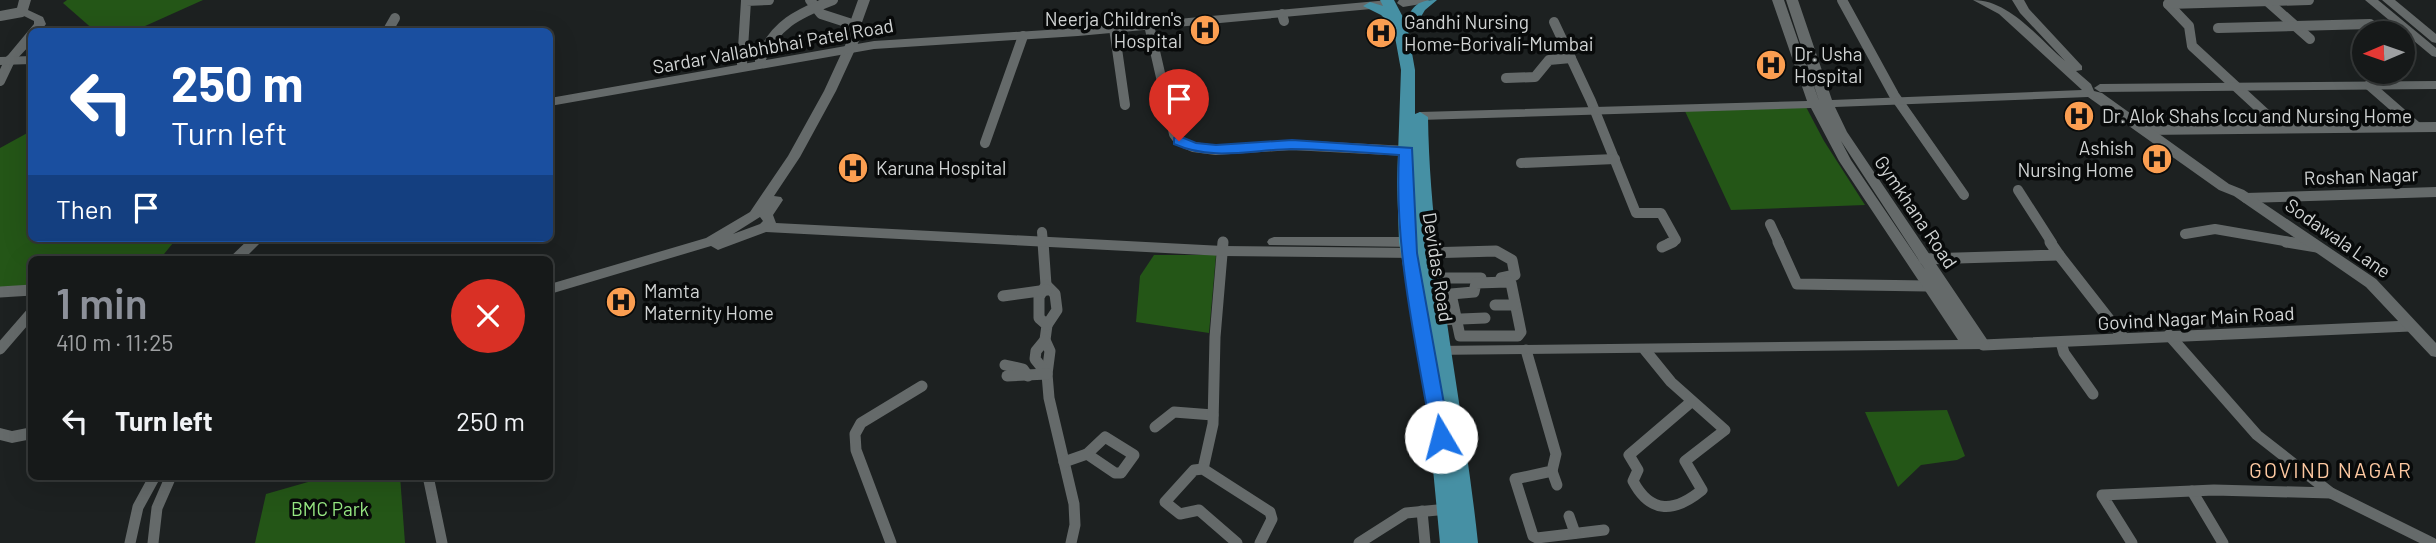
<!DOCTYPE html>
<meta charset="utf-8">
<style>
body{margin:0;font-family:Barlow,sans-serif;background:#232626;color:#f1f3f6;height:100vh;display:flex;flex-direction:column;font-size:26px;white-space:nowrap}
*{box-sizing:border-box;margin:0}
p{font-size:23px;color:#9ea0a2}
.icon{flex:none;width:38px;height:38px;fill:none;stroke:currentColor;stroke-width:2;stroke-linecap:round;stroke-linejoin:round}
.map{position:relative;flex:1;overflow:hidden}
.sheet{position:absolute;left:28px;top:256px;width:525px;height:224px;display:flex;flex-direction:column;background:#161919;border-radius:10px;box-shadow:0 7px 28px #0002,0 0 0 2px #353838}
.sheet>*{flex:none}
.hud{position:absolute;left:28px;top:28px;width:525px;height:214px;border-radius:10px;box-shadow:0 7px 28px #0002,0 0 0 2px #353838;background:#1a4fa0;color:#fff;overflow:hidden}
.needle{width:46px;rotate:268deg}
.fabs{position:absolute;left:2352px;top:21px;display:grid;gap:14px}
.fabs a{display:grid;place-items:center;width:63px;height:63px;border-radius:50%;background:#161919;box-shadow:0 7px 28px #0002,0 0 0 2px #353838;font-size:35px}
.pin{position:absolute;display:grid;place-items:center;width:60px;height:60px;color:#fff;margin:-72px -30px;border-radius:50% 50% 50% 0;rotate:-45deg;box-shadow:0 0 7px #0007}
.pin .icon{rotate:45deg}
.me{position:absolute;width:77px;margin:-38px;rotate:352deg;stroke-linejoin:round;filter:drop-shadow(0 0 5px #0008)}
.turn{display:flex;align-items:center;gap:24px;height:147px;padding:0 28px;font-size:32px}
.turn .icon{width:91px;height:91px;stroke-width:2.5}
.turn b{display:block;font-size:49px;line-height:60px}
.then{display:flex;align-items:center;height:66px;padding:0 28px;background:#0003;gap:14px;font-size:26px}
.round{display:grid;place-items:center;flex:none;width:74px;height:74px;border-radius:37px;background:#232626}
.headline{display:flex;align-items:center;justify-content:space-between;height:119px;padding:0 28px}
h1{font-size:42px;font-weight:600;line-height:52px;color:#8c9099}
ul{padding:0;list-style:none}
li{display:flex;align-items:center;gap:21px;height:91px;padding:0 28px}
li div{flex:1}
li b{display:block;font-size:26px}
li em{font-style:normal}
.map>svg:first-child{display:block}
.green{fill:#245617}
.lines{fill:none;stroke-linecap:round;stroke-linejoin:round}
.minor-far1{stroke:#656a6a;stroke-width:10}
.minor{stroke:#656a6a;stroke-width:11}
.tertiary{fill:#656a6a;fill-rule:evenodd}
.secondary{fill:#656a6a;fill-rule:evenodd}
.primary{fill:#4690a4;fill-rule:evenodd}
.route{fill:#1a73e8;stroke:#114b97;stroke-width:2}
.labels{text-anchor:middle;stroke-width:7;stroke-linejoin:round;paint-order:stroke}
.poi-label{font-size:19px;fill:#d1d4d4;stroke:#080a0a;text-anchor:start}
.street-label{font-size:19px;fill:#d1d4d4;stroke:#080a0a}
.park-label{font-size:19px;fill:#97e883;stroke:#080a0a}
.neighbourhood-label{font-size:21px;letter-spacing:2px;fill:#fcc7a0;stroke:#080a0a}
</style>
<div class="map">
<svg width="2436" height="543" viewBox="0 0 2436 543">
<rect width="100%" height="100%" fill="#1d2121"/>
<!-- green -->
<g class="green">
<polygon points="67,0 203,0 134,31 95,31 63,3"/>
<polygon points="1805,105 1824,141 1865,205 1731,210 1684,109"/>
<polygon points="31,131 32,238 177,238 160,259 32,259 31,288 0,291 0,148"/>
<polygon points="1154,255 1216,255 1209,333 1136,322 1140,276"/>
<polygon points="1947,410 1965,456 1957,460 1921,465 1898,487 1865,412"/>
<polygon points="329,476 400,476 405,543 255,543 266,494"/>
</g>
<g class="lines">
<!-- minor-far1 -->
<g class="minor-far1">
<polyline points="810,0 821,14 855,25"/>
<polyline points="1842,0 1894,95 1964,195"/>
<polyline points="2267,1 2310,39"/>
<polyline points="2168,4 2189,26 2192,46 2281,128"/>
<polyline points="2168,4 2309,0"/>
<polyline points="1282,14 1284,21"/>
<polyline points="0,16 22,12"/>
<polyline points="1113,21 1125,105"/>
<polyline points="1554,22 1591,101 1636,213 1661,213 1676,240 1669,243"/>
<polyline points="1149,25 1174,134 1179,141 1193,147 1216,150 1292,145 1407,151"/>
<polyline points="2218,28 2370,24"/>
<polyline points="387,32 395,18"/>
<path d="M 760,61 C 773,25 799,13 833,0"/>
<polyline points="742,64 746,1 769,0"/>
<polyline points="1506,78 1535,77 1549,60 1571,58"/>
<polyline points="0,81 10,60"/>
<polyline points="2369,85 2416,126"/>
<polyline points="2144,130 2436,127"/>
<polyline points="985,143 1023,36"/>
<polyline points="1521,163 1615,159"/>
<polyline points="2018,190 2052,243"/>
<polyline points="2246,198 2436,192"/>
<polyline points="1770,224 1779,243"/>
<polyline points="1042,232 1043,243"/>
<polyline points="2185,234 2215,229 2296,243"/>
</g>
<!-- minor -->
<g class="minor">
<polyline points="1043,242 1046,285 1039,297 1039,318 1047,325 1045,340 1050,351 1047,374 1049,398 1074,504 1075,525 1071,543"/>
<polyline points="1778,242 1797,284 1927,286"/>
<polyline points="2286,242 2317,247"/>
<polyline points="1662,247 1673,242"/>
<polyline points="1426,253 1496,251 1512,260 1515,275 1501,278"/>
<polyline points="2059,255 2123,337"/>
<polyline points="1924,259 2059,255 2050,242"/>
<polyline points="1430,278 1481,278"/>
<polygon points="1508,282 1511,283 1521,332 1518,336 1460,336 1451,294 1474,292 1476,283"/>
<polyline points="1046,285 1055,294 1057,310 1047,325"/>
<polyline points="0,292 32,290"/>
<polyline points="1003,296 1047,290"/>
<polyline points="1495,305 1515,305"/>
<polyline points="1437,320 1485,318"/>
<polyline points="2169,335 2257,435 2331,493 2432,543"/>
<polyline points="1045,340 1036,351 1035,359 1047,374"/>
<polyline points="2061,342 2064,353 2093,394"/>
<polyline points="1983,345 2410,326"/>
<polyline points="0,349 32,312"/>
<polyline points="1526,350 1556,454 1552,471 1515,479 1533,536 1537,538 1604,530"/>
<path d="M 1645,350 L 1671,382 L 1725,430 L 1685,461 L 1702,490 C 1675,512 1651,515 1633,481 L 1638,470 L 1629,455 L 1691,402"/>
<polyline points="1005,365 1023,369 1028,376"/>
<polyline points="1007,376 1047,374"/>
<polyline points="1155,427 1174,412 1213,415"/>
<polygon points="1105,437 1134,455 1121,473 1115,473 1087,454"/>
<polyline points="1064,462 1087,454"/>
<polyline points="1203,469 1213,424 1215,337 1223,242"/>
<polyline points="1552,471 1557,485"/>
<polyline points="428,476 442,543"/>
<polyline points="2192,491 2223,543"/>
<polyline points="1422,511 1425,543"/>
<polyline points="1569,516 1575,533"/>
<polyline points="130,543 138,507 155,476"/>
<polyline points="153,543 157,508 171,476"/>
<polyline points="891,543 856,450 855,434 861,423 922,386"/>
<polyline points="1237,543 1199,510 1180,514 1165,502 1194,470 1203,469 1270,512 1272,519 1260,543"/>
<polyline points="1359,543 1406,513 1448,509"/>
<polyline points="2132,543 2102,495 2214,490 2331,493"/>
</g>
<!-- tertiary -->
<g class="tertiary">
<polygon points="19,0 31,0 28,10 43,17 46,24 40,32 32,32 32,43 14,62 10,64 4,60 34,24 34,21 16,12"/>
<path d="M 858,0 L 870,0 L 861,25 L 859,41 L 836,91 L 800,157 L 774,196 L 781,197 L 783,200 L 773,215 L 776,223 L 1223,246 L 1417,248 L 1424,253 L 1417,258 L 1223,256 L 766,232 L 723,248 L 718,250 L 711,246 L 550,294 L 550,284 L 706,238 L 750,212 L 788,156 L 824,91 L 847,41 L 849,25 ZM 760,217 L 763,221 L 760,224 L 733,234 Z"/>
<path d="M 1772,0 L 1784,0 L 1819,101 L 1786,0 L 1798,0 L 1832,100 L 2082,90 L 1999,14 L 1973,0 C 2010,0 2039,39 2065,61 L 2020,13 L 2012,0 L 2024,0 L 2029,9 L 2082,66 L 2082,70 L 2076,71 L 2091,84 L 2094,91 L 2102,93 L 2229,184 L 2244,190 L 2376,279 L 2436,343 L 2436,357 L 2431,356 L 2366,287 L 2234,196 L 2219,190 L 2088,97 L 1835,107 L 1847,132 L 1988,341 L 1990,345 L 1988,349 L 1427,355 L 1425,351 L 1427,347 L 1432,346 L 1958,340 L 1839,161 L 1811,108 L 1420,120 L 1414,116 L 1420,112 L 1807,101 ZM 1841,141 L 1926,271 L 1851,160 Z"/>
<polygon points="2365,0 2378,0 2436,48 2436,57 2432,56"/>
<polygon points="2382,0 2395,0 2436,34 2436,43 2432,42"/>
<polygon points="2436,81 2436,89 2100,92 2094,88 2100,84"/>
<polygon points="1274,237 1415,237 1422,242 1415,247 1269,245 1267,242 1269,239"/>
<polygon points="250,238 265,238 244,259 228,259"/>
<polygon points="32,427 32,439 12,443 0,440 0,428 12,431"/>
</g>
<!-- secondary -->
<g class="secondary">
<polygon points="1389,0 1395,4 1393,7 1078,36 874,49 550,106 550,98 874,41 1078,28"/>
<polygon points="1399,0 1429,0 1427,3 1403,7 1397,3"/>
<polygon points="32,56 32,64 0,65 0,57"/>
</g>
<!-- primary -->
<path class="primary" d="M 1380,0 L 1394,0 L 1405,21 C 1414,5 1418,0 1437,0 L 1425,10 L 1416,25 L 1407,25 L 1415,70 L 1415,114 L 1420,112 L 1428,117 C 1430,261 1463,400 1478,543 L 1440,543 L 1428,416 L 1399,242 L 1397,182 L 1401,70 L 1393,26 L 1381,15 L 1363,6 L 1370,2 L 1383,6 Z"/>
</g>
<!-- route -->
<path class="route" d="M 1179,136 L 1196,143 L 1216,145 L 1292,140 L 1412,148 L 1417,253 L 1450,437 L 1447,442 L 1434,442 L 1432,437 C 1416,344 1394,250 1399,155 C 1363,153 1327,149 1291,149 C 1251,150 1212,161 1174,144 L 1174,138 Z"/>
<!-- icons -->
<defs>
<g id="hospital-disc" transform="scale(1.575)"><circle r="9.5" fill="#fb9e51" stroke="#080a0a"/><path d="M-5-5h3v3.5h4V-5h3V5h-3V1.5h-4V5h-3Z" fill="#111"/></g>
</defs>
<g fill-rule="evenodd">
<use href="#hospital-disc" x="1205" y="30"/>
<use href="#hospital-disc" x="1381" y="33"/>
<use href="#hospital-disc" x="1771" y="65"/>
<use href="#hospital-disc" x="2079" y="116"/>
<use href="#hospital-disc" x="2157" y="159"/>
<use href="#hospital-disc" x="853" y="168"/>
<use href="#hospital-disc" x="621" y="302"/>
</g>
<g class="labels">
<!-- poi labels -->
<g class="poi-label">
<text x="1182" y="26" text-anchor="end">Neerja Children's<tspan x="1182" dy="22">Hospital</tspan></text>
<text x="1404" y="29">Gandhi Nursing<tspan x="1404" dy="22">Home-Borivali-Mumbai</tspan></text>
<text x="1794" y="61">Dr. Usha<tspan x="1794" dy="22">Hospital</tspan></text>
<text x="2102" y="123">Dr. Alok Shahs Iccu and Nursing Home</text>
<text x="2134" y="155" text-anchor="end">Ashish<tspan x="2134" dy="22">Nursing Home</tspan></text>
<text x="876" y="175">Karuna Hospital</text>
<text x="644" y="298">Mamta<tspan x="644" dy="22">Maternity Home</tspan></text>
</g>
<!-- street labels -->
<g class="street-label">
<text transform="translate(773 46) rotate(-10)" y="7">Sardar Vallabhbhai Patel Road</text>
<text transform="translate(2361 176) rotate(-2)" y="7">Roshan Nagar</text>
<text transform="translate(1916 212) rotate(56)" y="7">Gymkhana Road</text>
<text transform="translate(2338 238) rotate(35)" y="7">Sodawala Lane</text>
<text transform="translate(1438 267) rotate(81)" y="7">Devidas Road</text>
<text transform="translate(2196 318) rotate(-3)" y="7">Govind Nagar Main Road</text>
</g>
<!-- park labels -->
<g class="park-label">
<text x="330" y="516">BMC Park</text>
</g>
<!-- neighbourhood labels -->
<g class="neighbourhood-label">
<text x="2331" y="478">GOVIND NAGAR</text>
</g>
</g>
</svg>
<div class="fabs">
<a><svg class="needle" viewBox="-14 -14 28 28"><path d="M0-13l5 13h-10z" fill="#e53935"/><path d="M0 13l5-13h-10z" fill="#9ea0a2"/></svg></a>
</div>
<div class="pin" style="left:1179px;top:141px;background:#d93025"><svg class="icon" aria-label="arrive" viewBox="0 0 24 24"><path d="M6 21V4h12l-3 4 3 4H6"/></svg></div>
<svg class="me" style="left:1441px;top:437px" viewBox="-20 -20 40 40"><circle r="19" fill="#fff"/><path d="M0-13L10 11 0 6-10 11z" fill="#1a73e8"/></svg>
<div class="hud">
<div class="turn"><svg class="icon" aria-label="left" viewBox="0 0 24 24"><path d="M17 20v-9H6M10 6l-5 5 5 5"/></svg><div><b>250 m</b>Turn left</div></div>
<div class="then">Then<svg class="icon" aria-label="arrive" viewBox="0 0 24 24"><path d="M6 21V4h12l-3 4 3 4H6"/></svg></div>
</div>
<section class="sheet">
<div class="headline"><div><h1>1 min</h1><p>410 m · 11:25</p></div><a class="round" style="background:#d93025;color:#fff"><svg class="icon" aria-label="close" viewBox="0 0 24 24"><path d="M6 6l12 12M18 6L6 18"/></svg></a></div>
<ul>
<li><svg class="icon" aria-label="left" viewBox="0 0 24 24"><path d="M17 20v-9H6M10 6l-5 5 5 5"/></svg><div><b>Turn left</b></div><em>250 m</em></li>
</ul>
</section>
</div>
